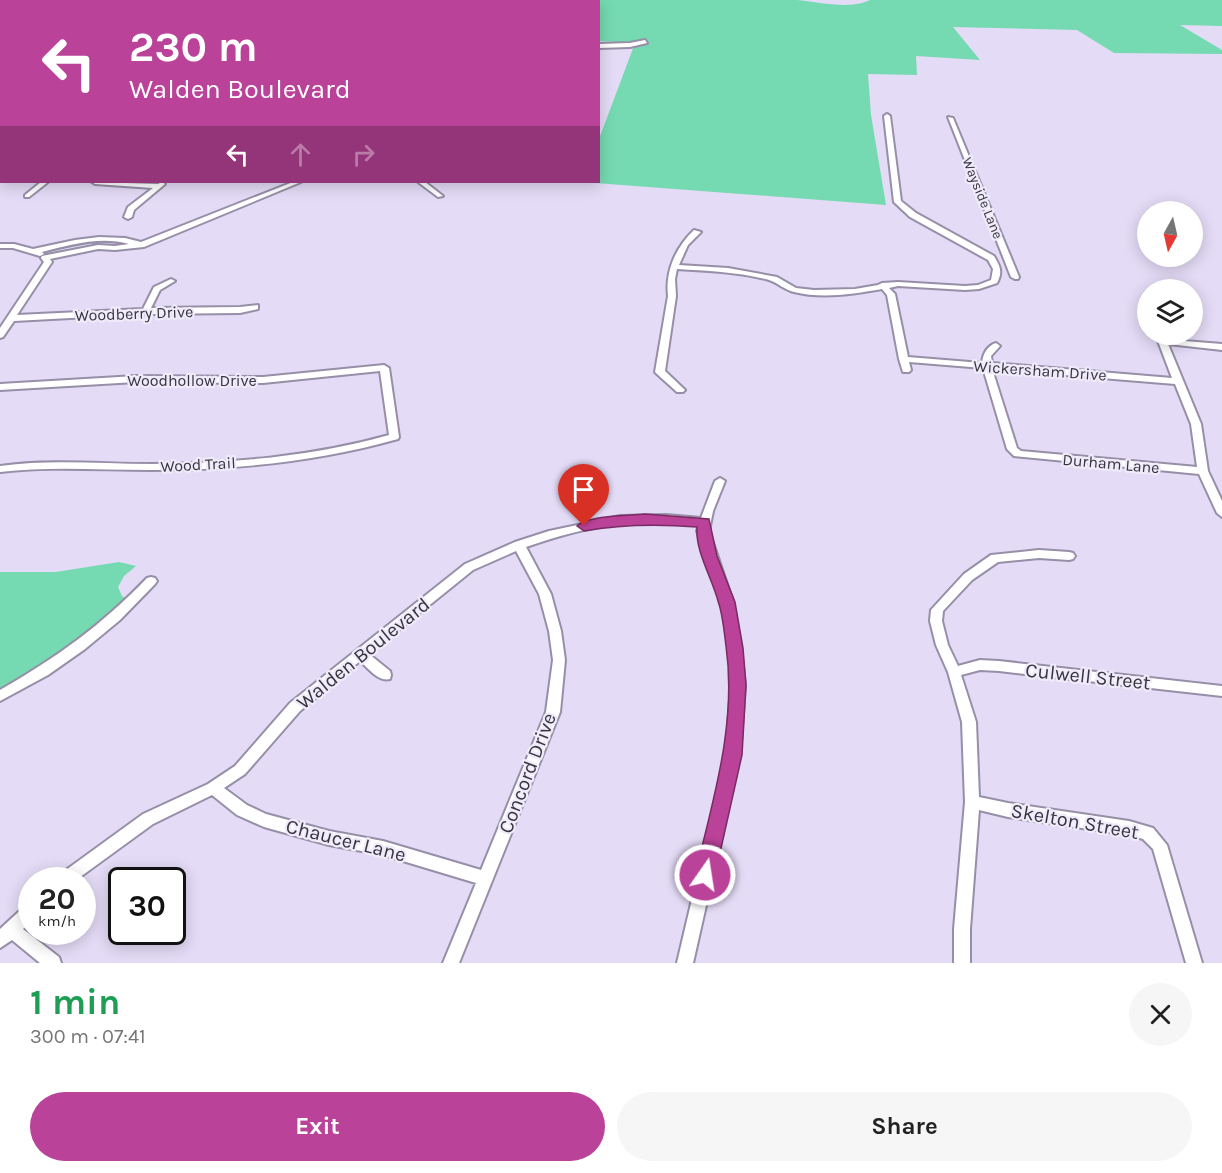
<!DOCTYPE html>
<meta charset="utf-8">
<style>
body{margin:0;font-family:Karla,sans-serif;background:#f6f6f6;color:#222;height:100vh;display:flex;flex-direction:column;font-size:22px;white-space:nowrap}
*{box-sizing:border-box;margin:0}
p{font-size:20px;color:#767676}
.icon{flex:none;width:33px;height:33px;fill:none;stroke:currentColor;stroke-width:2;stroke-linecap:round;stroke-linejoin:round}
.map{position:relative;height:963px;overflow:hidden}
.side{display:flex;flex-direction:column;background:#fff;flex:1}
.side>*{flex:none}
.guide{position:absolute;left:0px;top:0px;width:600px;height:183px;box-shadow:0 3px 15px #0003;background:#ba4298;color:#fff;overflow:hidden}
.needle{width:39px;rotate:188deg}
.tools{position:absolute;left:1137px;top:201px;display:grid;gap:12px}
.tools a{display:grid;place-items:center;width:66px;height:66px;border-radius:50%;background:#fff;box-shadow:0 3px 15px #0003;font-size:30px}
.speed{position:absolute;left:18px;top:867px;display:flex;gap:12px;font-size:30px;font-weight:700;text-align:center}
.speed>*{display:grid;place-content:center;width:78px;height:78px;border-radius:50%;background:#fff;box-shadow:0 3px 15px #0003;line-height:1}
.speed small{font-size:15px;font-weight:400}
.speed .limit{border:3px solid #111;border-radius:9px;background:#fff;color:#111}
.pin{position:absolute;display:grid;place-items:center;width:51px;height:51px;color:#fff;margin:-62px -26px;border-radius:50% 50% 50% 0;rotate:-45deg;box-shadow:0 0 6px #0007}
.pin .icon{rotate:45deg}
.me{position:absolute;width:66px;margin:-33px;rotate:13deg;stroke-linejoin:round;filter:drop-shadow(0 0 4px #0008)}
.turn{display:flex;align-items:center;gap:21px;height:126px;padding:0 30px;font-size:27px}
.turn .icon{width:78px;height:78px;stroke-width:2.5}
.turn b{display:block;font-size:42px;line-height:51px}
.lanes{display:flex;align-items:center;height:57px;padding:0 30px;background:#0003;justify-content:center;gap:30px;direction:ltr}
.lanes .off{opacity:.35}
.round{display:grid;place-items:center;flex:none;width:63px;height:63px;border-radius:32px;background:#f6f6f6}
.overview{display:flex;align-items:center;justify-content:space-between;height:102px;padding:0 30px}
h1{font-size:36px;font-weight:700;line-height:45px;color:#1e9e55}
.button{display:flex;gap:12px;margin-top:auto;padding:12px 30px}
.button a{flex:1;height:69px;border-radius:36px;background:#ba4298;color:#fff;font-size:24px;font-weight:700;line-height:69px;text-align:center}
.button a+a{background:#f6f6f6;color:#222}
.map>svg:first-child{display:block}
.green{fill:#75dab1}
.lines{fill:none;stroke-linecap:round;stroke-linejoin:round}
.street-casing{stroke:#968fa7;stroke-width:4}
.street{fill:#fff;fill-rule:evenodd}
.route{fill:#ba4298;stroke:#792b63;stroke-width:1.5}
.labels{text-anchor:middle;stroke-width:4.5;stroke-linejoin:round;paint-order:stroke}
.far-street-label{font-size:14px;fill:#37343e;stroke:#f0ebfb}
.street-label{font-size:16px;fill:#37343e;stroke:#f0ebfb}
.near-street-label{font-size:20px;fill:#37343e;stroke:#f0ebfb}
</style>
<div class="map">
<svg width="1222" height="963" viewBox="0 0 1222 963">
<rect width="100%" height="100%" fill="#e4dbf6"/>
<!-- green -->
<g class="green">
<path d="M 412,0 L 797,0 C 818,2 850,10 870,0 L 1222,0 L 1222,26 L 1180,25 L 1222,50 L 1222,54 L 1114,53 L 1077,30 L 953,27 L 980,60 L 916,56 L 917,75 L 868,74 L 871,115 L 886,205 L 582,182 L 598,182 L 599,139 L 635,43 L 599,41 L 598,2 Z"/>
<polygon points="119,562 136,566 124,576 118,587 122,596 127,600 81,644 0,693 0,572 56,572"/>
</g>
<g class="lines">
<!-- street casing -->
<g class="street-casing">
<g id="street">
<polygon points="32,0 37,0 30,2"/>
<polygon points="149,0 156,0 145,2"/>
<polygon points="215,0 220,0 213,2"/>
<polygon points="287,0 293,0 285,2"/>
<polygon points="645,40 647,43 630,47 598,48 598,44 630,43"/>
<polygon points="0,55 2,55 0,59"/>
<rect x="0" y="74" width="2" height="4"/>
<polygon points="2,105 2,109 0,110 0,106"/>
<path d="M 887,114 L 890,116 L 901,201 L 916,213 L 994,256 C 1000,266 1003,272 997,283 L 979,289 L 965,290 L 898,286 L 889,288 L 895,294 L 908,357 L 982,363 C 983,354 987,346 996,343 L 1000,346 L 991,356 L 992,363 L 1172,378 L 1158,341 L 1159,339 L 1222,344 L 1222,350 L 1168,344 L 1201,424 L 1208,471 L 1222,501 L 1222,517 L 1217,513 L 1199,474 L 1014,456 L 1007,449 L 983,368 L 909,362 L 911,370 L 909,372 L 903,372 L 899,359 L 887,295 L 882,289 C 854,294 822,299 794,292 C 785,290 778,283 769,280 C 739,272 708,271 677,269 L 675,279 L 676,296 L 665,371 L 685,390 L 683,392 L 677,392 L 657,374 L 655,372 L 668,296 C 665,271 676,247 694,230 L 701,232 L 688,245 L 679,265 L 728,268 L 777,277 L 796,288 L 814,290 L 855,289 L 878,285 L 882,283 L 898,282 L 965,286 L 978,285 L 991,280 L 993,269 L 988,260 L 910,217 L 894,202 L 884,116 ZM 992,369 L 1175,384 L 1191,424 L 1197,467 L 1021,451 L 1017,448 Z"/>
<polygon points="948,117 953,118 1019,277 1018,279 1015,279 1011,277"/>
<rect x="0" y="135" width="2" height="4"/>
<rect x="0" y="174" width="2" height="4"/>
<polygon points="41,182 48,182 29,197 25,197 25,195"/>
<polygon points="92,182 158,184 162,182 165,184 134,210 132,217 128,219 124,217 128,207 153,188 95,184"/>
<path d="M 293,182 L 301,182 L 144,247 L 115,250 L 98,249 L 50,259 L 52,262 L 17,315 L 143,309 L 154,287 L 171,279 L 175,281 L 160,290 L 151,308 L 240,307 L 258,305 L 258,309 L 240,313 L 146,314 L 14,321 L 3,337 L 0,338 L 0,328 L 44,262 L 41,258 L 42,256 L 98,245 L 115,246 L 129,244 C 100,236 70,245 42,252 L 44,254 L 40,256 L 13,248 L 0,248 L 0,244 L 14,244 L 33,249 L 75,240 L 99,237 L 125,238 L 141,242 Z"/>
<polygon points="418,182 425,182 443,196 438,197"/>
<path d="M 384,365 L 389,368 L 399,437 L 398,439 C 316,462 234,470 150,470 C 100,470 50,466 0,472 L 0,466 C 51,459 101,464 152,464 C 232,463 311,457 389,435 L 380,371 L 263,383 L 136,382 L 0,390 L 0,384 L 136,376 L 263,377 Z"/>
<path d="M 720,478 L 725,481 L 713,511 L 709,531 L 733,602 L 741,648 L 745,685 L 740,755 L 693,963 L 677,963 L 726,755 L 731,685 L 729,648 L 721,602 L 697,531 L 699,525 C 673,523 646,521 620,524 C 588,527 556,537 526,547 L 551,594 L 561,631 L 565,660 L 560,712 L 459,963 L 443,963 L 476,883 L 383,855 L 329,845 L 264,827 L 237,815 L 212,795 L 153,824 L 76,880 L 56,880 L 59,875 L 143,814 L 208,784 L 235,766 L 290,703 L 465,564 L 515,542 L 549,531 L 620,516 L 666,515 L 701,518 L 715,481 ZM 516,551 L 539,594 L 549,631 L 553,660 L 546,712 L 481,870 L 383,841 L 329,831 L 266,814 L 247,805 L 224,788 L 245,774 L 300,711 L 360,661 C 368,668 378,682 390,679 L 391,675 L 390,671 L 369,654 L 473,570 Z"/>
<polygon points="1039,550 1069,552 1073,553 1075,556 1073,559 1069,560 1039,558 998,562 972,580 943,611 942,621 948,645 958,666 980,660 999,661 1222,686 1222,696 999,671 980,670 961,675 976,722 979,797 1008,803 1129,821 1153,828 1167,845 1202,963 1186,963 1153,849 1143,839 1129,835 1008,817 979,810 970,929 970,963 954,963 954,929 965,802 962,722 948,672 936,645 930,621 931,610 964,574 991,555"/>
<path d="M 151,577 L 155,578 L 157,581 L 155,584 L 120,620 L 85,649 L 48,675 L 0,701 L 0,690 C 56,658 102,625 147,578 Z"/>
<polygon points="32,903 32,921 23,929 59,957 61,963 40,963 12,940 0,948 0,929 26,905"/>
</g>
</g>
<!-- street -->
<use href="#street" class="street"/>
</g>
<!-- route -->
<path class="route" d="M 645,514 L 709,519 L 717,556 L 735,602 L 743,648 L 746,685 L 742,755 L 715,875 L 712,881 L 705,884 L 697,881 L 695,875 C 713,800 737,724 726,646 C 724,631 723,615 718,601 C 712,578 695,551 697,527 C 658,524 623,524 584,531 L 577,526 C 586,516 630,515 645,514 Z"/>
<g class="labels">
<!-- far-street labels -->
<g class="far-street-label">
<text transform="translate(983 198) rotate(68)" y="5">Wayside Lane</text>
</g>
<!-- street labels -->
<g class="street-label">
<text transform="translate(134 313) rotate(-2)" y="6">Woodberry Drive</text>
<text transform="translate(1040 370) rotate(4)" y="6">Wickersham Drive</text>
<text x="192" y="386">Woodhollow Drive</text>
<text transform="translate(1111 463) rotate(5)" y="6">Durham Lane</text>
<text transform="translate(198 464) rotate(-3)" y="6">Wood Trail</text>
</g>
<!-- near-street labels -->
<g class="near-street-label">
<text transform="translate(363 653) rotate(-39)" y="7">Walden Boulevard</text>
<text transform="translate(1088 676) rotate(6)" y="7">Culwell Street</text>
<text transform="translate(527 773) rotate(-69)" y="7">Concord Drive</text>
<text transform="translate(1075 821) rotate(10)" y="7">Skelton Street</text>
<text transform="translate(346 840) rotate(14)" y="7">Chaucer Lane</text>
</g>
</g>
</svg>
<div class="tools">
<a><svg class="needle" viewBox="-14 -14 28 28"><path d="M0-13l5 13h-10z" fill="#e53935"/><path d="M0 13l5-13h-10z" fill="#767676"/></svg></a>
<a><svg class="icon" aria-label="layers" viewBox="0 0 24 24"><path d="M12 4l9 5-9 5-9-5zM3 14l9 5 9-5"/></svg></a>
</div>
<div class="speed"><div>20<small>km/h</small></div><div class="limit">30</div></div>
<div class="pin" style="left:584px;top:526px;background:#d93025"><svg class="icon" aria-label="arrive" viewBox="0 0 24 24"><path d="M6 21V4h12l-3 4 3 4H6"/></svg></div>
<svg class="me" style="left:705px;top:875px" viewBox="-20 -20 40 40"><circle r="17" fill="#ba4298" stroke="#fff" stroke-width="3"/><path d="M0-11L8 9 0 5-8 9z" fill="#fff"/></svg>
<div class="guide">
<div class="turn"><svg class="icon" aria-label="left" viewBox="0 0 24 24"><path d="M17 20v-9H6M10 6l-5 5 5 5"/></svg><div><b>230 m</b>Walden Boulevard</div></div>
<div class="lanes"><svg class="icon" aria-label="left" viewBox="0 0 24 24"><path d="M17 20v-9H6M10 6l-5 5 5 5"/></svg><svg class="icon off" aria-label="ahead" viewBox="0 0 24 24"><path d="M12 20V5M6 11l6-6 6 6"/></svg><svg class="icon off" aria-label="right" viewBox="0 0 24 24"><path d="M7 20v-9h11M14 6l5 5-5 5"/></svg></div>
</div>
</div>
<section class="side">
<div class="overview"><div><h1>1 min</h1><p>300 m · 07:41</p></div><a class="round"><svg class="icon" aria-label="close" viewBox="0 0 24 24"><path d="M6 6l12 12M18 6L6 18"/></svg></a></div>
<div class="button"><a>Exit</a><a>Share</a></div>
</section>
